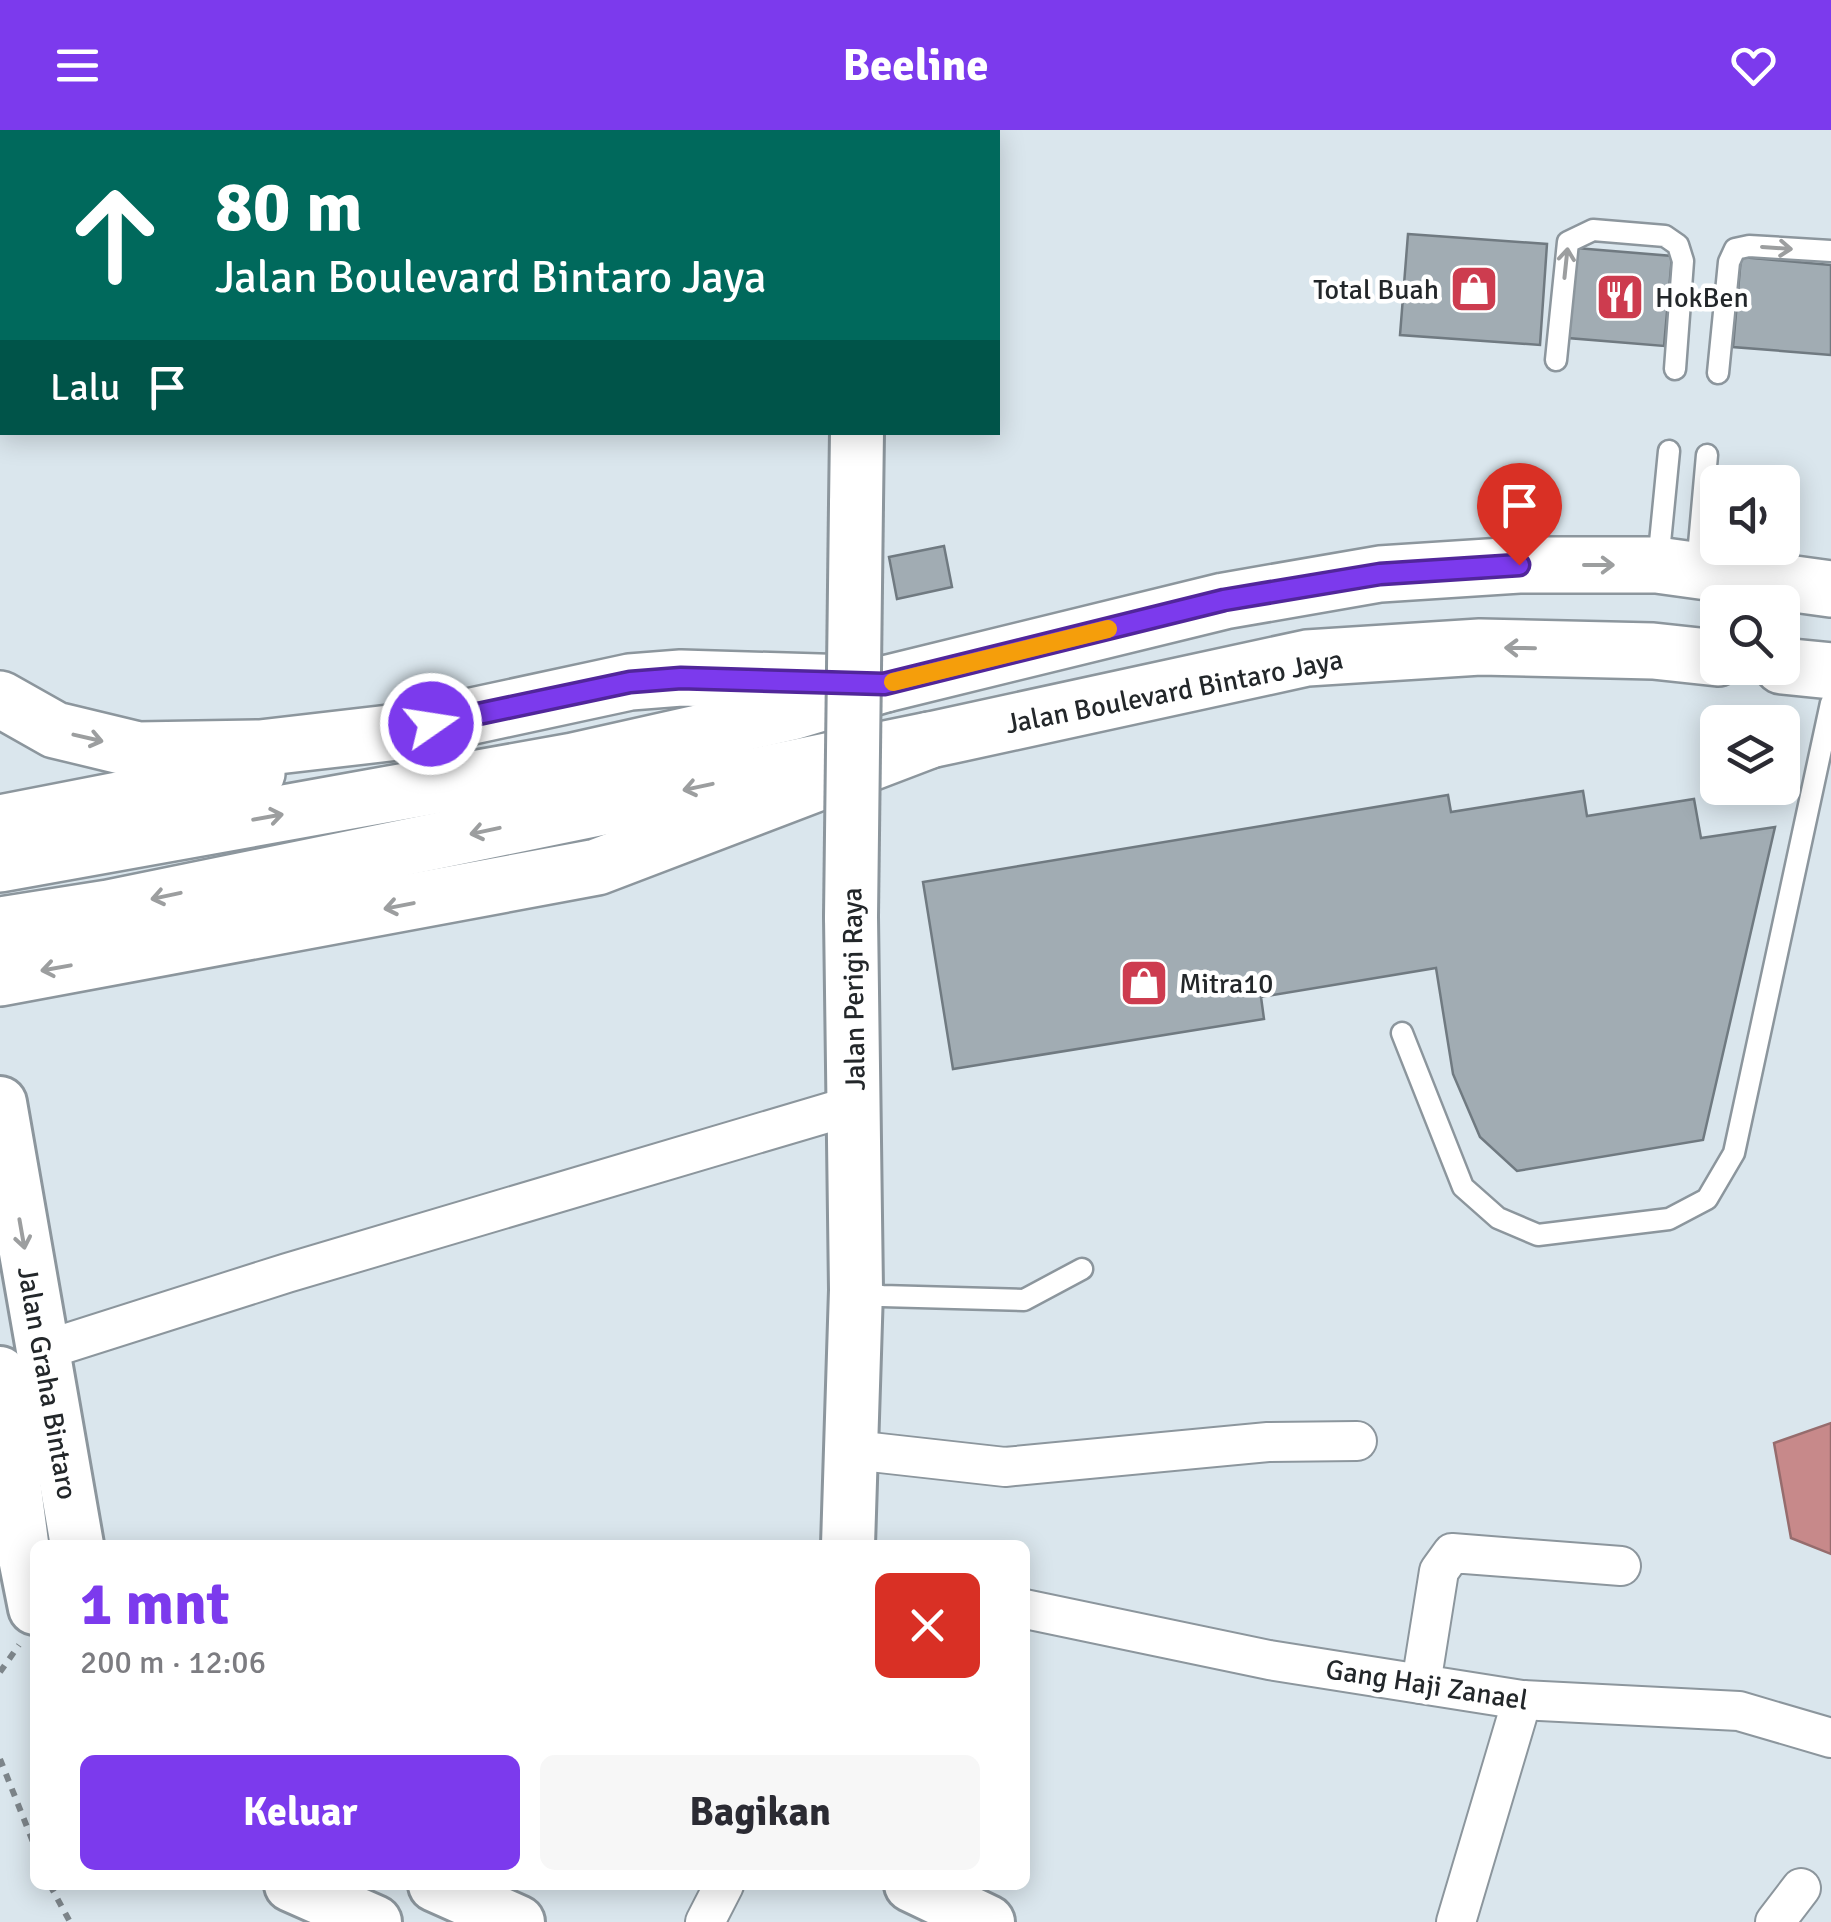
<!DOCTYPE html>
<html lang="id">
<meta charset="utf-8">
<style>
body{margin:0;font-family:Signika,sans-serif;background:#f7f7f7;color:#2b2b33;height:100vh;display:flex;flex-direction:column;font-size:38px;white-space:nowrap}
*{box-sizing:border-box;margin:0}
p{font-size:32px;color:#7c7c81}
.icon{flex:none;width:55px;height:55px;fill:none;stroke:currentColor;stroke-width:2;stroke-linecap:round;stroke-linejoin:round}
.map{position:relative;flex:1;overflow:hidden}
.details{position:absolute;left:30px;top:1410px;width:1000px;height:350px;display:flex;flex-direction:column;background:#fff;border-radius:15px;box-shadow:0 5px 25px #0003}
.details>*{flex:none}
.hud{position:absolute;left:0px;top:0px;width:1000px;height:305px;box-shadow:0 5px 25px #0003;background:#00695c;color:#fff;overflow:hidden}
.buttons{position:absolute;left:1700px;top:335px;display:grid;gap:20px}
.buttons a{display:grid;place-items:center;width:100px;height:100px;border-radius:15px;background:#fff;box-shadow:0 5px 25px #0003;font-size:50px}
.pin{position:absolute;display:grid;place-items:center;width:85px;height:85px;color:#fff;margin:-102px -42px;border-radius:50% 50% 50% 0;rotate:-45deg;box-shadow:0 0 10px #0007}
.pin .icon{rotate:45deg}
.me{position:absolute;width:110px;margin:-55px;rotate:77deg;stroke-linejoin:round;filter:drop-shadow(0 0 8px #0008)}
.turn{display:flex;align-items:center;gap:35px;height:210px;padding:0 50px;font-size:45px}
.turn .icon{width:130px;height:130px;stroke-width:2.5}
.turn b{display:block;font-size:70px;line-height:85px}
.then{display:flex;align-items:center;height:95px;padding:0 50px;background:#0003;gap:20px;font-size:38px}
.round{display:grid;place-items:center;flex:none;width:105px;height:105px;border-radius:15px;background:#f7f7f7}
.overview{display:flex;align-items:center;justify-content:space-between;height:170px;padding:0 50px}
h1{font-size:60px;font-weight:700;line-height:75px;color:#7c3aed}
.primary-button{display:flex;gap:20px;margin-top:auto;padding:20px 50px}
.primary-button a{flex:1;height:115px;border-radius:15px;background:#7c3aed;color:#fff;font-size:40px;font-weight:700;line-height:115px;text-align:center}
.primary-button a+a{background:#f7f7f7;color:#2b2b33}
header{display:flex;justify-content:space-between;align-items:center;height:130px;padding:0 50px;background:#7c3aed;color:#fff;font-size:45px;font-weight:700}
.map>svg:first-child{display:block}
.water{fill:#c7898a;stroke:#966c6d;stroke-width:2.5}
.building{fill:#a1acb3;stroke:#707a81;stroke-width:2.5}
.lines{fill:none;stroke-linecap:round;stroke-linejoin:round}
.lane-casing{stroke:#8c969d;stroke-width:25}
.street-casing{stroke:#8c969d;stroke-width:42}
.secondary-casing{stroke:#8c969d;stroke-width:58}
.primary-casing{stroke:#8c969d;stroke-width:60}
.highway-casing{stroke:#8c969d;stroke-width:60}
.path{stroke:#7d858a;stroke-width:6;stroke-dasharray:8 8;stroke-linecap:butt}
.lane{stroke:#fff;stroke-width:20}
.street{stroke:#fff;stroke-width:38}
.secondary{stroke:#fff;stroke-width:52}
.primary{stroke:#fff;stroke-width:55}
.highway{stroke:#fff;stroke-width:55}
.secondary-bridge-casing{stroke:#8c969d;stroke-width:58;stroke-linecap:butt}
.secondary-bridge{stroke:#fff;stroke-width:52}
.oneway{stroke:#9c9e9f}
.route-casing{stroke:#51269a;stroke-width:25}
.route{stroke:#7c3aed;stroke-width:18}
.slow{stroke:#f59e0b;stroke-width:18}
.labels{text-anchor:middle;stroke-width:9;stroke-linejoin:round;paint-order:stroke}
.poi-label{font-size:28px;fill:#23272a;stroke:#fff;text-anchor:start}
.street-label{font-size:28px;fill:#23272a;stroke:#fff}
</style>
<header><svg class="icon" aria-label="menu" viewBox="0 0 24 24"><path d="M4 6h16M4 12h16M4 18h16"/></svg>Beeline<svg class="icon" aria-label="heart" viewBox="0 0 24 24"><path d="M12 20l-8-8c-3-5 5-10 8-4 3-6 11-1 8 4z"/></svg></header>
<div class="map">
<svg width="1831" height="1792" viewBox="0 0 1831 1792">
<rect width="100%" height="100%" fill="#dae6ed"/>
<!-- water -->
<polygon class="water" points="1831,1293 1831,1424 1791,1408 1774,1313"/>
<!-- building -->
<g class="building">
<polygon points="1408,104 1547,114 1540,215 1400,205"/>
<polygon points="1576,118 1672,126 1664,216 1568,208"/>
<polygon points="1741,127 1831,135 1831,225 1733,217"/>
<polygon points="944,416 952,457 897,469 889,427"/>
<polygon points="1583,661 1587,686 1694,669 1701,708 1775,697 1703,1010 1517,1041 1480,1007 1453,944 1436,838 1261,867 1264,889 953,939 923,752 1448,665 1451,682"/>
</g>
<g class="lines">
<!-- lane casing -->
<g class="lane-casing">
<g id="lane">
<polyline points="1556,230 1568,112 1593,100 1665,106 1678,115 1683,131 1675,239"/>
<polyline points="1718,243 1729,132 1735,119 1749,116 1831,121"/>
<polyline points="1658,433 1669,321"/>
<polyline points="1697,437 1707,325"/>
<polyline points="1402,903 1463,1057 1498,1088 1538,1105 1669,1089 1707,1069 1734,1023 1831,573"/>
<polyline points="858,1161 882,1166 1024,1170 1082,1139"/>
</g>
</g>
<!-- street casing -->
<g class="street-casing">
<g id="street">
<polyline points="61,2 65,0"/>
<polyline points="133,2 135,0"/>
<polyline points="0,52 2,50"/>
<polyline points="0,120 2,118"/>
<polyline points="42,1221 287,1143 854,975"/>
<polyline points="853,1320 1005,1337 1268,1312 1357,1311"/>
<polyline points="1025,1479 1269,1530 1522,1570 1739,1581 1831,1608"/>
<polyline points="1421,1554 1439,1441 1452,1423 1621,1436"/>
<polyline points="705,1792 724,1755"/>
<polyline points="1456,1792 1522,1570"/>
<polyline points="1775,1792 1801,1758"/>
</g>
</g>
<!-- secondary casing -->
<g class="secondary-casing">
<g id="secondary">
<polyline points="863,0 863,2"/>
<polyline points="856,374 857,302"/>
<polyline points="0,973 77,1415"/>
<polyline points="0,1243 22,1413 35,1478"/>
<polyline points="848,1415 856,1160 851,787"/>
<polyline points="291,1755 375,1792"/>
<polyline points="435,1755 518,1792"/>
<polyline points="911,1755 988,1792"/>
</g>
</g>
<!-- primary casing -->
<g class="primary-casing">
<g id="primary">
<polyline points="1782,536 1831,541"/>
<polyline points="0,569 55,600 138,620 260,618 398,602 630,552 681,548 885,554 1224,471 1380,444 1519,435 1657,435 1831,459"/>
<polyline points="0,693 257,643"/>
<polyline points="0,848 597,737 930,610 1307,528 1480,517 1653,521 1718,528"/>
</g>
</g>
<!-- highway casing -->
<g class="highway-casing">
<g id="highway">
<polyline points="0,734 573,631 792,582 885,554"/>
<polyline points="0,795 109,778 930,610"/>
</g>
</g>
<!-- path -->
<g class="path">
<polyline points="0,1542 19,1515"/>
<polyline points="0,1629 35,1717"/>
<polyline points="50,1755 70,1792"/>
</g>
<!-- lane -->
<use href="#lane" class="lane"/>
<!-- street -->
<use href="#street" class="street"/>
<!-- secondary -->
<use href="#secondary" class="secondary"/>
<!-- primary -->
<use href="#primary" class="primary"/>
<!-- highway -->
<use href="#highway" class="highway"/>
<!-- secondary-bridge casing -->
<g class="secondary-bridge-casing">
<polyline id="secondary-bridge" points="851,787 856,374"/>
</g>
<!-- secondary-bridge -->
<use href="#secondary-bridge" class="secondary-bridge"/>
</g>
<!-- one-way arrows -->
<defs><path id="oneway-shaft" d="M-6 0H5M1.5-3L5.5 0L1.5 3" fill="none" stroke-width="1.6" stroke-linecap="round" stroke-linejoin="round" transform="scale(2.5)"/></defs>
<g class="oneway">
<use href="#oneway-shaft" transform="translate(1777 118) rotate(4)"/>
<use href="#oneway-shaft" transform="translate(1566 133) rotate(-84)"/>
<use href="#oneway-shaft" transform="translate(1599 435)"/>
<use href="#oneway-shaft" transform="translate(1520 518) rotate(-179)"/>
<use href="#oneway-shaft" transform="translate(88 608) rotate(13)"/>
<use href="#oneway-shaft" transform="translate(698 657) rotate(168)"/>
<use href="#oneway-shaft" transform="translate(268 687) rotate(-10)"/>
<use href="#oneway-shaft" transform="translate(485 701) rotate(168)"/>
<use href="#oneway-shaft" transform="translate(166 766) rotate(168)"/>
<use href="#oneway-shaft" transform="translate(399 776) rotate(169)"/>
<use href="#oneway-shaft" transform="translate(56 838) rotate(170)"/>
<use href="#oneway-shaft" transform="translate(22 1104) rotate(80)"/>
</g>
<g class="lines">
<!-- route casing -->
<g class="route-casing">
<polyline id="route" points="431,594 630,552 681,548 884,554 1224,470 1380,444 1519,435"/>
</g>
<!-- route -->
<use href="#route" class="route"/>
<!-- slow -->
<polyline class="slow" points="893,552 1108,499"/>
</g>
<!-- icons -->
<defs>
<g id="shop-square" transform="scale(2.5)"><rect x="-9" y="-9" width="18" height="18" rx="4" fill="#cd3c4f" stroke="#fff"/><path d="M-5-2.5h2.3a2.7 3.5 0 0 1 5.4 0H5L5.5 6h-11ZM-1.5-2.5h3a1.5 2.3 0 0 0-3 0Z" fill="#fff"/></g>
<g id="restaurant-square" transform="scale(2.5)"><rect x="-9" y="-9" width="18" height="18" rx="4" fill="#cd3c4f" stroke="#fff"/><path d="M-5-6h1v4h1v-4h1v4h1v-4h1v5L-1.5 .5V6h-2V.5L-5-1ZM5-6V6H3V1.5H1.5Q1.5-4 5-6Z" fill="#fff"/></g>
</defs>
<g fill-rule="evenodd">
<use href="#shop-square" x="1474" y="159"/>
<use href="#restaurant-square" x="1620" y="167"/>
<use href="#shop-square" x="1144" y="853"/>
</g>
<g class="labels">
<!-- poi labels -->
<g class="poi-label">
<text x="1439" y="169" text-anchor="end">Total Buah</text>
<text x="1655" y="177">HokBen</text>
<text x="1179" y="863">Mitra10</text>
</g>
<!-- street labels -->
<g class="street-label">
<text transform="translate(1174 561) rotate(-11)" y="10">Jalan Boulevard Bintaro Jaya</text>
<text transform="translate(853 859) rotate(-91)" y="10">Jalan Perigi Raya</text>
<text transform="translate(48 1253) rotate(80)" y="10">Jalan Graha Bintaro</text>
<text transform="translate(1427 1554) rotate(9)" y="10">Gang Haji Zanael</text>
</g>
</g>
</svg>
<div class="buttons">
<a><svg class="icon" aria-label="sound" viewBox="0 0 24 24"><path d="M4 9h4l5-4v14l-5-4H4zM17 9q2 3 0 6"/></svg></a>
<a><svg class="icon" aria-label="search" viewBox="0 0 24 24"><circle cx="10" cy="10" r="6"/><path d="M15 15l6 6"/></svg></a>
<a><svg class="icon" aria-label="layers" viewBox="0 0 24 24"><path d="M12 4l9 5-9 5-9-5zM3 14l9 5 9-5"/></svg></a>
</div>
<div class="pin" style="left:1519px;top:435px;background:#d93025"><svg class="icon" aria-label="arrive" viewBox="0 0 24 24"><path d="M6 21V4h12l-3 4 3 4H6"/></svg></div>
<svg class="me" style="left:431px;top:594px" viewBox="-20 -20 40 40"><circle r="17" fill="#7c3aed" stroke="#fff" stroke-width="3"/><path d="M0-11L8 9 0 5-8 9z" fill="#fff"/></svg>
<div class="hud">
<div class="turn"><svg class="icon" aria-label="ahead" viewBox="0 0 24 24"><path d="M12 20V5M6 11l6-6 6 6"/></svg><div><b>80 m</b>Jalan Boulevard Bintaro Jaya</div></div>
<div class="then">Lalu<svg class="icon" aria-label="arrive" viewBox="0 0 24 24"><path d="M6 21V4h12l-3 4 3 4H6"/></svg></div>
</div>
<section class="details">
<div class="overview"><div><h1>1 mnt</h1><p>200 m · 12:06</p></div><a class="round" style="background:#d93025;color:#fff"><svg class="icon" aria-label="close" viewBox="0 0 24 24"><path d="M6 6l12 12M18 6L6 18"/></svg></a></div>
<div class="primary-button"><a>Keluar</a><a>Bagikan</a></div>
</section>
</div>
